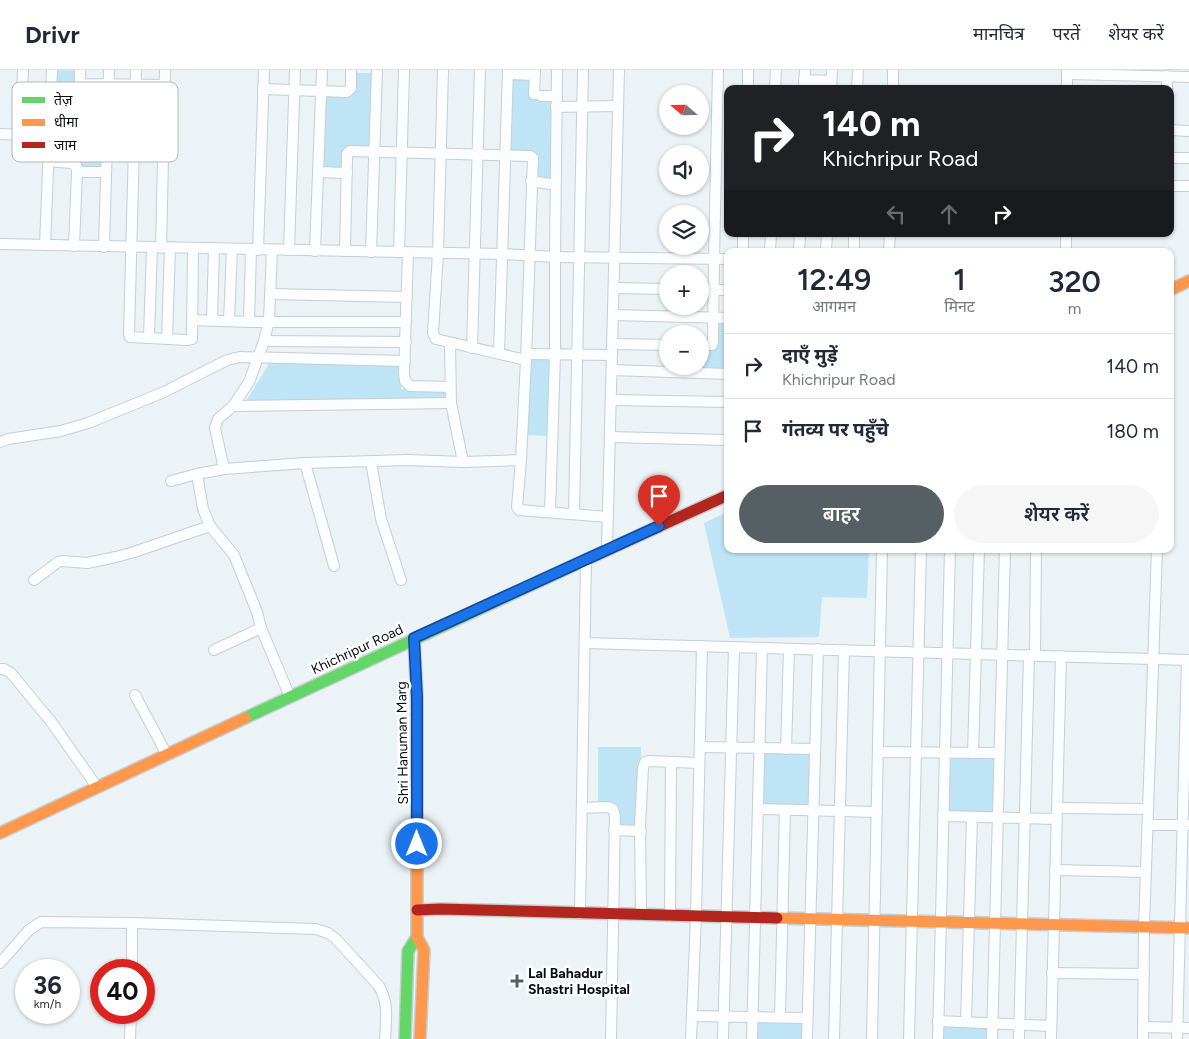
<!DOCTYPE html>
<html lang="hi">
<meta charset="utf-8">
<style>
body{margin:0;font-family:Figtree,"Noto Sans Devanagari",sans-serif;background:#f6f6f7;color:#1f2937;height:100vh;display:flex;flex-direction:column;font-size:19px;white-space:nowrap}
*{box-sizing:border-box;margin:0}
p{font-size:16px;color:#747a83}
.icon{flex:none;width:28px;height:28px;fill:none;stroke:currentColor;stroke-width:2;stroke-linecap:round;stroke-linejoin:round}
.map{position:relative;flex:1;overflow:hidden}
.details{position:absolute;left:724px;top:178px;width:450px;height:305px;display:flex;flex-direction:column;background:#fff;border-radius:10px;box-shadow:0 1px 4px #0004}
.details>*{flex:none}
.banner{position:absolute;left:724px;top:15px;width:450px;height:152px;border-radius:10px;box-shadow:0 1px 4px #0004;background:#202124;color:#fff;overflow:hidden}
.needle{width:32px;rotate:290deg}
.buttons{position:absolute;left:659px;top:15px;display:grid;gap:10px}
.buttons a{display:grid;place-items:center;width:50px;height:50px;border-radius:50%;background:#fff;box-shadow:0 1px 4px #0004;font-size:25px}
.speed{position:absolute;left:15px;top:889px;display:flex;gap:10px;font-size:25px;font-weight:700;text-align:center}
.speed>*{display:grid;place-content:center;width:65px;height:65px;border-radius:50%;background:#fff;box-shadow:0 1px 4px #0004;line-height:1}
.speed small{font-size:12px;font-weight:400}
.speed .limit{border:8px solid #d22;background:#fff;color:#111}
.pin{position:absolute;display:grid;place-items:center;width:42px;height:42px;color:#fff;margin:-51px -21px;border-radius:50% 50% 50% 0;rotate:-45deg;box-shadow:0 0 5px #0007}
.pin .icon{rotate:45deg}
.me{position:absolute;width:55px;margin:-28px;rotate:0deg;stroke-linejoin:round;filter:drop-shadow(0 0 4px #0008)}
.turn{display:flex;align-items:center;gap:18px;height:105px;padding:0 15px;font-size:22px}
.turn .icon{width:65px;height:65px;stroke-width:2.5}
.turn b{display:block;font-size:35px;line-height:42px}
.lanes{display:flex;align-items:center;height:48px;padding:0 15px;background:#0003;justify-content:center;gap:25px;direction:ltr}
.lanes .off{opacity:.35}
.eta{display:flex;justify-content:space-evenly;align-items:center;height:85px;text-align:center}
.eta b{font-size:30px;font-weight:600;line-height:35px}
.primary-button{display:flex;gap:10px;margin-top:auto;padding:10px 15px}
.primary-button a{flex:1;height:58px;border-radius:30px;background:#565f63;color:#fff;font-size:20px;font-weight:600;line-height:58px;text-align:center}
.primary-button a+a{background:#f6f6f7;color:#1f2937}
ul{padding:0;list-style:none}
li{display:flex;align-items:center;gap:15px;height:65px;padding:0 15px;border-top:1px solid #e0e1e3}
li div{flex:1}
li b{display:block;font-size:19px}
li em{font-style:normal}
header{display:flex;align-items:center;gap:30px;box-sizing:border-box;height:70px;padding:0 25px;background:#fff;border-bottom:1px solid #e0e1e3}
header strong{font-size:24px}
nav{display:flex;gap:28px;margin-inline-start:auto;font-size:18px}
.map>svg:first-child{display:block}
.green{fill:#bee4f6}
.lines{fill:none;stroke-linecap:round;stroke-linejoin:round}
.street-casing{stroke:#c6ced3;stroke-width:12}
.fast-casing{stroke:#c6ced3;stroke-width:14}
.slow-casing{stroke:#c6ced3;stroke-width:14}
.jam-casing{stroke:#c6ced3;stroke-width:14}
.street{stroke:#fcfdfe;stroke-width:10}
.fast{stroke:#63d668;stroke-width:11}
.slow{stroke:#ff974d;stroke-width:11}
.jam{stroke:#b3261e;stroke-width:11}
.route-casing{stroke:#114b97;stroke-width:12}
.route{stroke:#1a73e8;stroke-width:9}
.poi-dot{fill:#565f63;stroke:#fff;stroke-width:2}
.labels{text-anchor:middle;stroke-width:5;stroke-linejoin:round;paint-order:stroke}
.street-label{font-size:14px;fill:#060f13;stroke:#fff}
.poi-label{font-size:14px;font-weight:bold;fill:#060f13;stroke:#fff;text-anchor:start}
.key{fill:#fff;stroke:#b4b7b8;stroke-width:1}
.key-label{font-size:14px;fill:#060f13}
</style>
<header>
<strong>Drivr</strong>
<nav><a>मानचित्र</a><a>परतें</a><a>शेयर करें</a></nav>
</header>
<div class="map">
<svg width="1189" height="969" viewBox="0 0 1189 969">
<rect width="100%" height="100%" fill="#ebf3f7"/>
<!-- green -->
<g class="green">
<polygon points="55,0 77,0 77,16 105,17 103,99 79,99 79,86 53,85"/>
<polygon points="353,3 375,3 369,78 346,79 345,99 323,99 324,22 353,23"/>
<polygon points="510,6 533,7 532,25 561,26 558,110 534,109 534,84 508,84"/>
<polygon points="716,250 727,250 727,301 690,300 690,296 700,296 700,277 715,277"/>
<polygon points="528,287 552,288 549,366 525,365"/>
<polygon points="270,292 401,294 401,319 446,319 445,330 247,330"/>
<polygon points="727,442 728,479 869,479 867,528 822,527 819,567 730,568 704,453"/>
<polygon points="598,677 641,677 640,756 617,756 617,735 598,735"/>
<polygon points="762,680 813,682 811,738 761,736"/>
<polygon points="946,686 997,686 996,744 945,743"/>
<polygon points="754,950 805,951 804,969 754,969"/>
<polygon points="940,954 988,956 988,969 940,969"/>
</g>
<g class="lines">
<!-- street casing -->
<g class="street-casing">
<g id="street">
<polyline points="80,0 80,11 81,14 83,14 165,15"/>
<polyline points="136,0 129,264 130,267 187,270 192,269 193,178"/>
<polyline points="443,0 438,183 433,263 436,269 526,290 521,390 517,437 519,440 608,447"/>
<polyline points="1067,0 1067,19"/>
<polyline points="508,4 535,5"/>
<polyline points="1067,4 1189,7"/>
<polyline points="1167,6 1167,19"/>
<polyline points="804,10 831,11"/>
<polyline points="263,19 347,22 351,18 351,0"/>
<polyline points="748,19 748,0"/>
<polyline points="775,19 776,0"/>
<polyline points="804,19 805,0"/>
<polyline points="831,19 832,0"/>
<polyline points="857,19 858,0"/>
<polyline points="893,19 893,0"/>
<polyline points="534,24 535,0"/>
<polyline points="541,26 557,26"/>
<polyline points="556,37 618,36"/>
<polyline points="1170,60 1189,61"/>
<polyline points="0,64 49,66"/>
<polyline points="20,65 23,0"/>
<polyline points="1170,88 1189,88"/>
<polyline points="48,91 71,93 76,95 77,102 74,176"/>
<polyline points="77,102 106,102"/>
<polyline points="318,102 347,103"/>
<polyline points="531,111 550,114"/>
<polyline points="1170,116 1189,116"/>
<polyline points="1066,164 1066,181"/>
<polyline points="0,174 502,184 555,187 728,189"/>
<polyline points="45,175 52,0"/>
<polyline points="104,177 109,0"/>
<polyline points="161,178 165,0"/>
<polyline points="258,180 264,0"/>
<polyline points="289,180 295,0"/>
<polyline points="315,181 322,0"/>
<polyline points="345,181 347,87 347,84 350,81 530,86 533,88 526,290"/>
<polyline points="743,181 743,164"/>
<polyline points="770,181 771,164"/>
<polyline points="799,181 800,164"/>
<polyline points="826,181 827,164"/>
<polyline points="854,181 854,164"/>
<polyline points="889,181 890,164"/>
<polyline points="371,182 377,0"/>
<polyline points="399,182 404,0"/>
<polyline points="408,183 404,303 405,311 410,316 450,317"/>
<polyline points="614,218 668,219"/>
<polyline points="700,220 728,220"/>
<polyline points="270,224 407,227"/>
<polyline points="613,245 728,248"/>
<polyline points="192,250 249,252 406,252"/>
<polyline points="212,250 214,179"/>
<polyline points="229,251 232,179"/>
<polyline points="249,252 251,179"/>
<polyline points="149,267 152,178"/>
<polyline points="167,268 170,178"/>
<polyline points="264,271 406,272"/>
<polyline points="450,273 451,333 463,392"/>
<polyline points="613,274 668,275"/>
<polyline points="700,275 712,275 713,272 714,189 718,0"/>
<polyline points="472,278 480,0"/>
<polyline points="499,283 508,0"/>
<polyline points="526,284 612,285"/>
<polyline points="612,300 728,304"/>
<polyline points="611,330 728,332"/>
<polyline points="233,336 451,333"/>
<polyline points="610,367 728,370"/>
<polyline points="0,372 8,369 61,361 88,353 164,322 227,290 240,287 405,291"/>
<polyline points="371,392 381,449 401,510"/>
<polyline points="305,393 334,496"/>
<polyline points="224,399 215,358 218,349 233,336 249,312 264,271 269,251 272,180"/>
<polyline points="197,404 203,439 210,456 234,485 257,542 261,558 290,627"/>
<polyline points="171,411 197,404 224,399 305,393 408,390 463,392 521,390"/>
<polyline points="550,442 555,285 555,187 557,0"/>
<polyline points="574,444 583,0"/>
<polyline points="607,479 619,0"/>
<polyline points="34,510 58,492 62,491 87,493 116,487 134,482 210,456"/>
<polyline points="585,573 1189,590"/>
<polyline points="214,580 261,558"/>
<polyline points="1035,585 1036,479"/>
<polyline points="0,599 4,599 11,603 52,653 97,717"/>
<polyline points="135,625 167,685"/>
<polyline points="700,677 815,679"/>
<polyline points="786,679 789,579"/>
<polyline points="878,682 999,683"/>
<polyline points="973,683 979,479"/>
<polyline points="582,738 608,737 613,739 615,746 611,969"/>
<polyline points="1057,738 1148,739"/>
<polyline points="758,739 877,742"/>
<polyline points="943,746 1056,749"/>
<polyline points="1148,755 1188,755"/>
<polyline points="614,760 641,761"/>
<polyline points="1055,800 1146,802"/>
<polyline points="580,844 586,489"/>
<polyline points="641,845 640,756 643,698 645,692 649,691 699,693"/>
<polyline points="670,846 671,692"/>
<path d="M 0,893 L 29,860 L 41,852 L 132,853 L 316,859 L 328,863 L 336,869 L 379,916 C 389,934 386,949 385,969"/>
<polyline points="132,900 132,853"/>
<polyline points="1052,903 1144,904"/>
<polyline points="692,946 807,948"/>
<polyline points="780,947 785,740"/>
<polyline points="938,951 1051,956"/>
<polyline points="966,952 972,747"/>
<polyline points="1143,957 1189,958"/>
<polyline points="130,969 131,942"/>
<polyline points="691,969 696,846 702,576"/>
<polyline points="723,969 734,577"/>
<polyline points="752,969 762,578"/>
<polyline points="807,969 818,579"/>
<polyline points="834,969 844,580"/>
<polyline points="872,969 882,479"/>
<polyline points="909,969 921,479"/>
<polyline points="938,969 950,479"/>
<polyline points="992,969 1005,479"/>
<polyline points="1019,969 1029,585"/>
<polyline points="1051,969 1061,586"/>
<polyline points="1143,969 1144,857 1157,479"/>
<polyline points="1177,969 1187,590"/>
</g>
</g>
<!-- fast casing -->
<g class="fast-casing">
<g id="fast">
<polyline points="245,648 572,496"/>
<polyline points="405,969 408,881 417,867"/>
</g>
</g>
<!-- slow casing -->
<g class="slow-casing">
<g id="slow">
<polyline points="1170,220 1189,211"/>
<polyline points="414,569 417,628 417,867 424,880 420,969"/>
<polyline points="0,763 245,648"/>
<polyline points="777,848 1189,858"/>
</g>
</g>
<!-- jam casing -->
<g class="jam-casing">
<g id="jam">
<polyline points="572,496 728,425"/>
<polyline points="417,840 440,839 777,848"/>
</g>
</g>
<!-- street -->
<use href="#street" class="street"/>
<!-- fast -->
<use href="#fast" class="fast"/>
<!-- slow -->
<use href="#slow" class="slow"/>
<!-- jam -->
<use href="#jam" class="jam"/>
</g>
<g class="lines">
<!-- route casing -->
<g class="route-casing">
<polyline id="route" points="417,774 417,628 414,568 659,456"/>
</g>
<!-- route -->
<use href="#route" class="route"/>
</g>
<!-- markers -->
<path class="poi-dot" d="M514.5 903.5h5v5h5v5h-5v5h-5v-5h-5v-5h5z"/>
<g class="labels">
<!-- street labels -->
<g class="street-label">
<text transform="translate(357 579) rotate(-25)" y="5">Khichripur Road</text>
<text transform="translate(402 673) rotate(-91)" y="5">Shri Hanuman Marg</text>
</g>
<!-- poi labels -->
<g class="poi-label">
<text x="528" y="908">Lal Bahadur<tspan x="528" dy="16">Shastri Hospital</tspan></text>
</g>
</g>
<!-- legend -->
<rect x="12" y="12" width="166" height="80" rx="8" class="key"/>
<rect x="22" y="27" width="23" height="6" fill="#63d668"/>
<rect x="22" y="49" width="23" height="7" fill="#ff974d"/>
<rect x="22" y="72" width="23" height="6" fill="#b3261e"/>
<g class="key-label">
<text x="54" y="35">तेज़</text>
<text x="54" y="57">धीमा</text>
<text x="54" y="80">जाम</text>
</g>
</svg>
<div class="buttons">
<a><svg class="needle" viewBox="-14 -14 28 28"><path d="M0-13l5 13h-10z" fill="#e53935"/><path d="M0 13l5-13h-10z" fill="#747a83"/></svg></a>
<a><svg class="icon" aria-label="sound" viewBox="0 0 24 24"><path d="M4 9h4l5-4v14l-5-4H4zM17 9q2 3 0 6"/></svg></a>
<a><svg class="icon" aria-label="layers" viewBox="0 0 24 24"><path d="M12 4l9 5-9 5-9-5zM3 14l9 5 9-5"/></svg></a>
<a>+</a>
<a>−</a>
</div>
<div class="speed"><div>36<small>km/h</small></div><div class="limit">40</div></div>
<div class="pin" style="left:659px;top:456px;background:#d93025"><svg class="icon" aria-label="arrive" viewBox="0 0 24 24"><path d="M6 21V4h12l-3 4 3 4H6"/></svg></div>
<svg class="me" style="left:417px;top:774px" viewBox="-20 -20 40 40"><circle r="17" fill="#1a73e8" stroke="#fff" stroke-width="3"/><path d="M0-11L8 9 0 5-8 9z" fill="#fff"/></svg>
<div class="banner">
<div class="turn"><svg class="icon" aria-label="right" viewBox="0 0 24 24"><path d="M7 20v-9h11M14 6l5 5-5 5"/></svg><div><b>140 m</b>Khichripur Road</div></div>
<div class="lanes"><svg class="icon off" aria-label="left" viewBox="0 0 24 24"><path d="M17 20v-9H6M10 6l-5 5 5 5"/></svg><svg class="icon off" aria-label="ahead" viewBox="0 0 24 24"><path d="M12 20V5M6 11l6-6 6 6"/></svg><svg class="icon" aria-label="right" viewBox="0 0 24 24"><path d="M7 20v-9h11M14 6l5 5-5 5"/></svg></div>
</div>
<section class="details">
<div class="eta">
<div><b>12:49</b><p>आगमन</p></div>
<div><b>1</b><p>मिनट</p></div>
<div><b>320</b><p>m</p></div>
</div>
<ul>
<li><svg class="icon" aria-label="right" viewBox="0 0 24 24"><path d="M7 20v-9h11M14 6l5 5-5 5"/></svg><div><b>दाएँ मुड़ें</b><p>Khichripur Road</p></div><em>140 m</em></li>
<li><svg class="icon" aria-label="arrive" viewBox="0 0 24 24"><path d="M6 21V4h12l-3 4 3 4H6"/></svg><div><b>गंतव्य पर पहुँचे</b></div><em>180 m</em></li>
</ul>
<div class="primary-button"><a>बाहर</a><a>शेयर करें</a></div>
</section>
</div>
